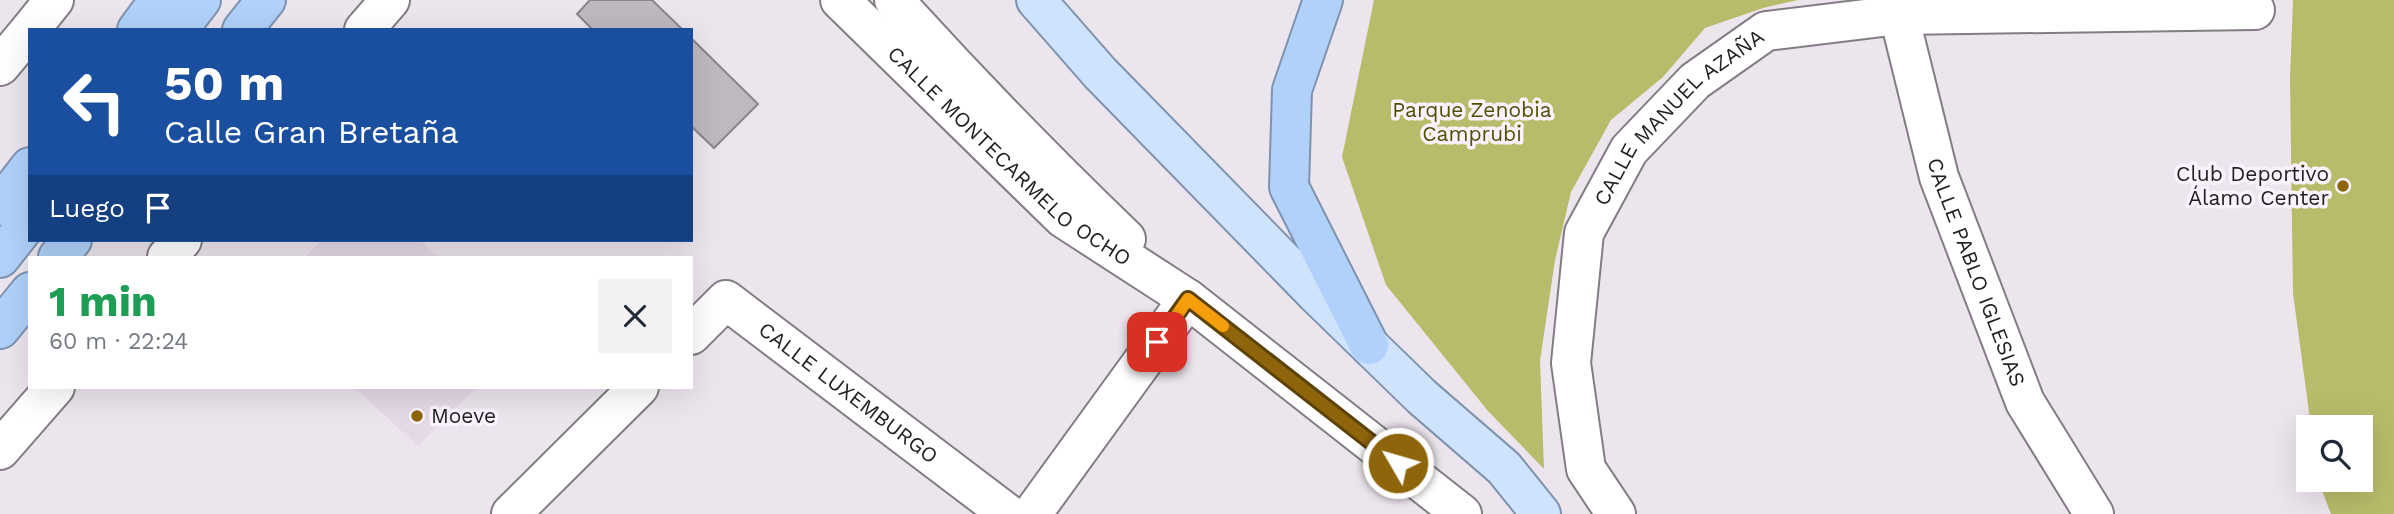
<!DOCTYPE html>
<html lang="es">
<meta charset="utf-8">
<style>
body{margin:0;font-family:"Work Sans",sans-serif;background:#f2f2f3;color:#1f2937;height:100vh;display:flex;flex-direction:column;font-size:26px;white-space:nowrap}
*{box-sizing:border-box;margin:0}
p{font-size:23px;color:#747a83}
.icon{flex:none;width:38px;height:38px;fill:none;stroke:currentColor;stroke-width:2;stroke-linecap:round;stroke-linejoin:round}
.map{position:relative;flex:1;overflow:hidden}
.details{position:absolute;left:28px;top:256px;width:665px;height:133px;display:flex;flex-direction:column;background:#fff;border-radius:0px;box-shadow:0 7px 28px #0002}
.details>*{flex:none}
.top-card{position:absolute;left:28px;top:28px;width:665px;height:214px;border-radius:0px;box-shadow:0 7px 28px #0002;background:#1a4fa0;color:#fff;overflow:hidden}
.buttons{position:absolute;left:2296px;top:415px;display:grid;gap:14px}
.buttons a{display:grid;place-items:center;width:77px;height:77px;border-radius:0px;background:#fff;box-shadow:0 7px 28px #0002;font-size:35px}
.pin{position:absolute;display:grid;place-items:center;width:60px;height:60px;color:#fff;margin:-30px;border-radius:14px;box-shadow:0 4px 10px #0006}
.me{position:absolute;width:77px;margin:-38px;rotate:308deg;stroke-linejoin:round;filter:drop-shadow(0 0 5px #0008)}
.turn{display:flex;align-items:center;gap:24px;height:147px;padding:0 21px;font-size:32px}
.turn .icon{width:91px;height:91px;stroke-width:2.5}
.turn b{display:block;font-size:49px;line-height:60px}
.then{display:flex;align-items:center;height:66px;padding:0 21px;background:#0003;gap:14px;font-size:26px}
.round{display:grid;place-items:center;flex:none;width:74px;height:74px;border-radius:0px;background:#f2f2f3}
.head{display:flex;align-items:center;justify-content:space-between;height:119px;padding:0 21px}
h1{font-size:42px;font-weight:700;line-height:52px;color:#1e9e55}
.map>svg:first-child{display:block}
.built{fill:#e5d8e7}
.green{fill:#b8bb69}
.building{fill:#bfb8c1;stroke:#8b848c;stroke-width:2}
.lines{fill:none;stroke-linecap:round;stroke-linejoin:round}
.minor-casing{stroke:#837c84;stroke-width:42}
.major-casing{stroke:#7f93af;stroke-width:42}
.highway-casing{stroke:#7f93af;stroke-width:42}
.minor{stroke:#fff;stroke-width:38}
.major{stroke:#d0e3fc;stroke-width:38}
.highway{stroke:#b0d1fa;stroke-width:38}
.route-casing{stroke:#5c4206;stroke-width:18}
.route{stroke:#8e650a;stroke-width:12}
.slow{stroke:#f59e0b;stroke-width:12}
.poi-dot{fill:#8e650a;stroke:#faf2fc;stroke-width:2.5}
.labels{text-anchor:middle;stroke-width:7;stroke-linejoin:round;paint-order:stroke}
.park-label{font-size:21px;fill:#4f5004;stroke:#faf2fc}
.street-label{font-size:21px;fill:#232023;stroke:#faf2fc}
.poi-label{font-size:21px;fill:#232023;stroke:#faf2fc;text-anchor:end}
</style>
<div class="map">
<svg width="2394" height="514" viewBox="0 0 2394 514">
<rect width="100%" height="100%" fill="#ede5ee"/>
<!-- built -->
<g class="built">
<polygon points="322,240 420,240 438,257 305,257"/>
<polygon points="354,387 477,387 418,446"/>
</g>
<!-- green -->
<g class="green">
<polygon points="1374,0 1798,0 1763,8 1705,28 1663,77 1611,120 1571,192 1555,260 1540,361 1544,469 1488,411 1386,285 1342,157"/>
<polygon points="2293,0 2394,0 2394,514 2331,514 2318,480 2361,480 2361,427 2311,427 2293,293 2290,79"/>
</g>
<!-- building -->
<g class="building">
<polygon points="590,0 652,0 683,30 593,30 577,14"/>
<polygon points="691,38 758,104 714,148 691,126"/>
</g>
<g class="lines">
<!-- minor casing -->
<g class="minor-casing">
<g id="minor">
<path id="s1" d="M 840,0 L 1063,218 L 1188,299 L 1462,514"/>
<path d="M 894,0 C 968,82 1046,162 1126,239"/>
<path id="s2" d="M 1893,0 L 1899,15 L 1939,177 L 2025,402 L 2094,514"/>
<polyline points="30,30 54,0"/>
<polyline points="364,30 390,0"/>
<polyline points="0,66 30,30"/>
<polyline points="167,257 182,240"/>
<path id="s3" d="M 691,335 L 726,300 L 1008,514"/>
<polyline points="0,450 55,387"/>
<polyline points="511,514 639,387"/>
<polyline points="1032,514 1188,299"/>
<path id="s4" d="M 1616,514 L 1586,469 L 1571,363 L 1584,233 L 1629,150 L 1695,81 L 1766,31 L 1899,15 L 2255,10"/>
</g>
</g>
<!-- major casing -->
<g class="major-casing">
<polyline id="major" points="1036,0 1100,73 1316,294 1422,397 1504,468 1541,514"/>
</g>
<!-- highway casing -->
<g class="highway-casing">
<g id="highway">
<polyline points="1323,0 1292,90 1289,187 1369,345"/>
<polyline points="137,30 159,0"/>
<polyline points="178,30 201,0"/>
<polyline points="242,30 266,0"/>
<polyline points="0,206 30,167"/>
<polyline points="58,257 72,240"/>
<polyline points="0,258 30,220"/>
<polyline points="0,329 30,292"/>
</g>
</g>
<!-- minor -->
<use href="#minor" class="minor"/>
<!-- major -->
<use href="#major" class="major"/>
<!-- highway -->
<use href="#highway" class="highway"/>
</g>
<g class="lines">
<!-- route casing -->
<g class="route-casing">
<polyline id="route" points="1157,342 1188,299 1398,463"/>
</g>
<!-- route -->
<use href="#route" class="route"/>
<!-- slow -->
<polyline class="slow" points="1177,315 1188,299 1223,326"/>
</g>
<!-- markers -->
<g class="poi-dot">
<circle cx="2343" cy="186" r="7"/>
<circle cx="417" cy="416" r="7"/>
</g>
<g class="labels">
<!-- park labels -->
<g class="park-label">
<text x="1472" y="117">Parque Zenobia<tspan x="1472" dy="24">Camprubi</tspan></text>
</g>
<!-- street labels -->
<g class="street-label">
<text dy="7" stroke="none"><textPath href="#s4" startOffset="444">CALLE MANUEL AZAÑA</textPath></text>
<text dy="7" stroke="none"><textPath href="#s1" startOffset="231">CALLE MONTECARMELO OCHO</textPath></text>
<text dy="7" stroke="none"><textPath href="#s2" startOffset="285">CALLE PABLO IGLESIAS</textPath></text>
<text dy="7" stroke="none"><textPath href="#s3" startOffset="203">CALLE LUXEMBURGO</textPath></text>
</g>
<!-- poi labels -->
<g class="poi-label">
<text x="2329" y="181">Club Deportivo<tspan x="2329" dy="24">Álamo Center</tspan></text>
<text x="431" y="423" text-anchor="start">Moeve</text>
</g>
</g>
</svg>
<div class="buttons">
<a><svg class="icon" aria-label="search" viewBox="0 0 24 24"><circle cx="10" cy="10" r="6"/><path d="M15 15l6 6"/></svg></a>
</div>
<div class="pin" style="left:1157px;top:342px;background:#d93025"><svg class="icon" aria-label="arrive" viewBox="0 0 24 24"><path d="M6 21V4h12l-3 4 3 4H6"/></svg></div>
<svg class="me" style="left:1398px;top:463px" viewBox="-20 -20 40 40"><circle r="17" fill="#8e650a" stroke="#fff" stroke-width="3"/><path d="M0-11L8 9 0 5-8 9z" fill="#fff"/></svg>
<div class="top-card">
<div class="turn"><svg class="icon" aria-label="left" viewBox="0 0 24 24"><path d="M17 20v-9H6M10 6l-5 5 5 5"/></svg><div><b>50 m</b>Calle Gran Bretaña</div></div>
<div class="then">Luego<svg class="icon" aria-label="arrive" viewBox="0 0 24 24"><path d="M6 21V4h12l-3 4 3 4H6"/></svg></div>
</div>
<section class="details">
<div class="head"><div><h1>1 min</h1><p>60 m · 22:24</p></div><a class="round"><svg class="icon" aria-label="close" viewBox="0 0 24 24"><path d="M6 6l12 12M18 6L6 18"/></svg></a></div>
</section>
</div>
